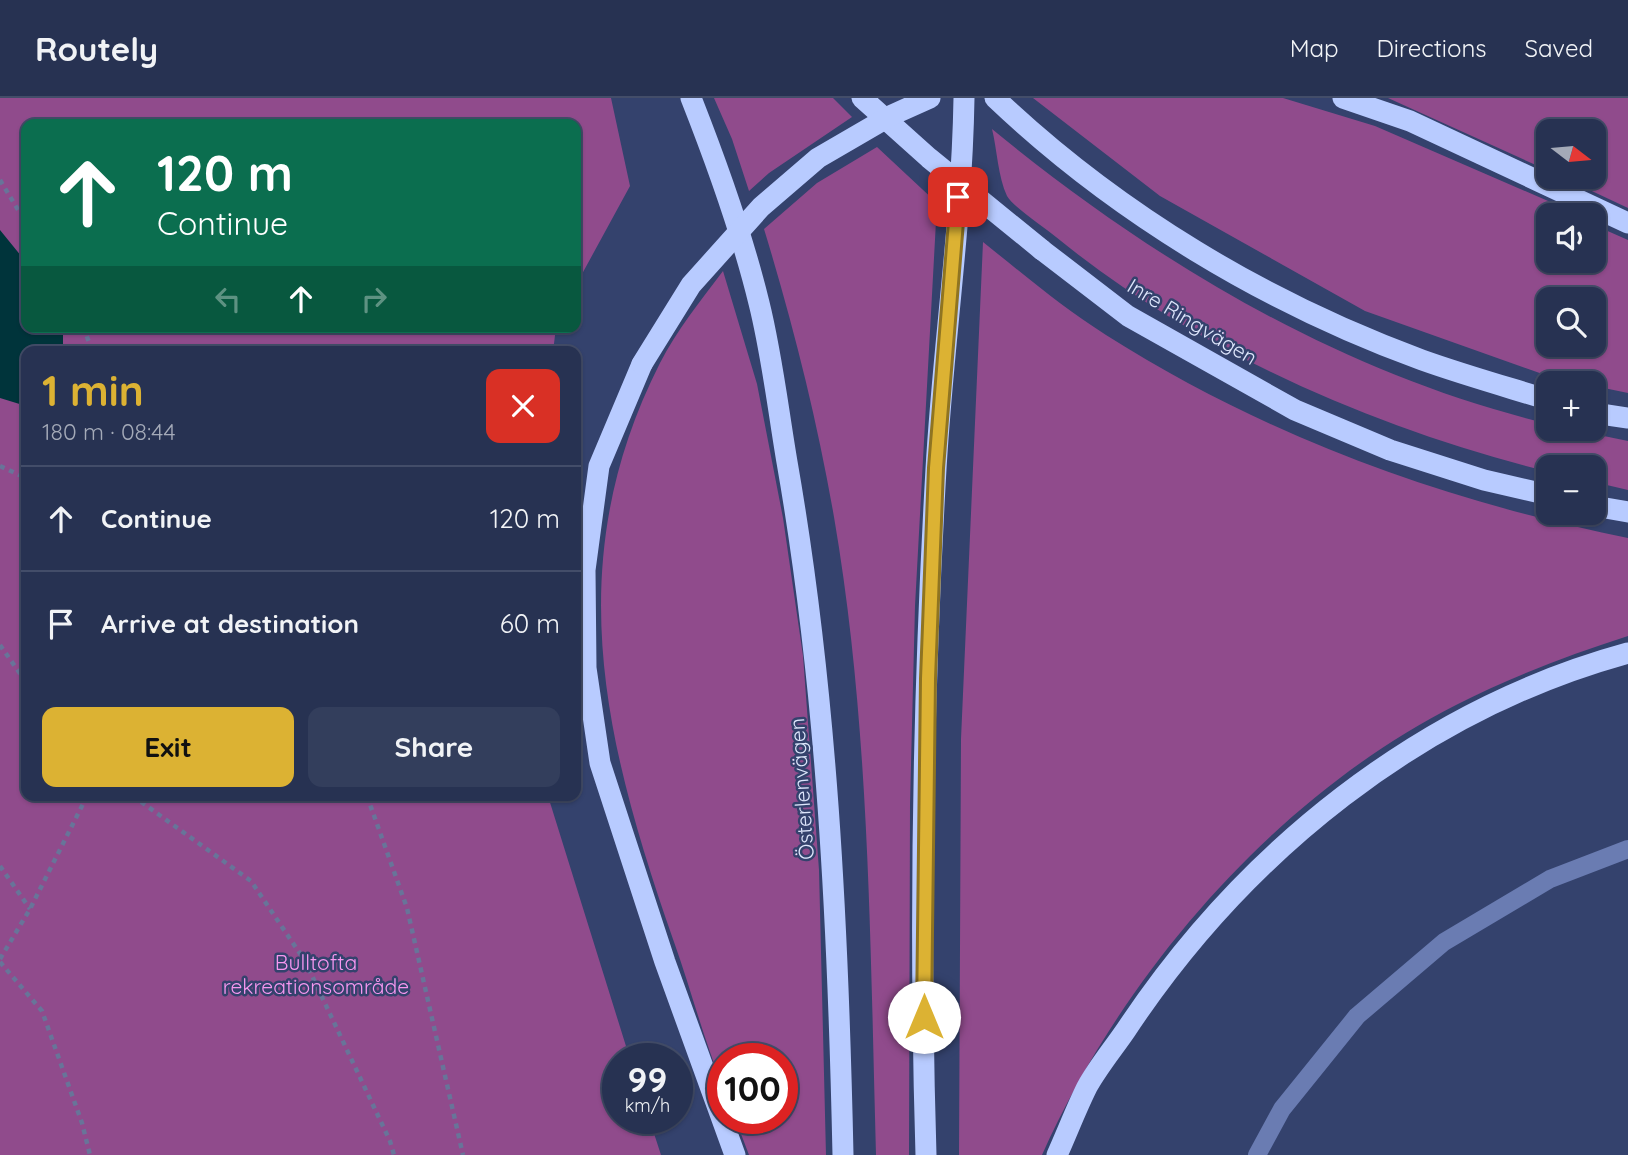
<!DOCTYPE html>
<meta charset="utf-8">
<style>
body{margin:0;font-family:Quicksand,sans-serif;background:#333e5c;color:#f1f3f6;height:100vh;display:flex;flex-direction:column;font-size:26px;white-space:nowrap}
*{box-sizing:border-box;margin:0}
p{font-size:23px;color:#a4aab8}
.icon{flex:none;width:38px;height:38px;fill:none;stroke:currentColor;stroke-width:2;stroke-linecap:round;stroke-linejoin:round}
.map{position:relative;flex:1;overflow:hidden}
.panel{position:absolute;left:21px;top:248px;width:560px;height:455px;display:flex;flex-direction:column;background:#273252;border-radius:14px;box-shadow:0 2px 5px #0004,0 0 0 2px #434d69}
.panel>*{flex:none}
.top-card{position:absolute;left:21px;top:21px;width:560px;height:214px;border-radius:14px;box-shadow:0 2px 5px #0004,0 0 0 2px #434d69;background:#0b6e4f;color:#fff;overflow:hidden}
.needle{width:46px;rotate:106deg}
.tools{position:absolute;left:1536px;top:21px;display:grid;gap:14px}
.tools a{display:grid;place-items:center;width:70px;height:70px;border-radius:14px;background:#273252;box-shadow:0 2px 5px #0004,0 0 0 2px #434d69;font-size:35px}
.speed{position:absolute;left:602px;top:945px;display:flex;gap:14px;font-size:35px;font-weight:700;text-align:center}
.speed>*{display:grid;place-content:center;width:91px;height:91px;border-radius:50%;background:#273252;box-shadow:0 2px 5px #0004,0 0 0 2px #434d69;line-height:1}
.speed small{font-size:18px;font-weight:400}
.speed .limit{border:10px solid #d22;background:#fff;color:#111}
.pin{position:absolute;display:grid;place-items:center;width:60px;height:60px;color:#fff;margin:-30px;border-radius:14px;box-shadow:0 4px 10px #0006}
.me{position:absolute;width:77px;margin:-38px;rotate:0deg;stroke-linejoin:round;filter:drop-shadow(0 0 5px #0008)}
.turn{display:flex;align-items:center;gap:24px;height:147px;padding:0 21px;font-size:32px}
.turn .icon{width:91px;height:91px;stroke-width:2.5}
.turn b{display:block;font-size:49px;line-height:60px}
.lanes{display:flex;align-items:center;height:66px;padding:0 21px;background:#0003;justify-content:center;gap:35px;direction:ltr}
.lanes .off{opacity:.35}
.round{display:grid;place-items:center;flex:none;width:74px;height:74px;border-radius:14px;background:#333e5c}
.summary{display:flex;align-items:center;justify-content:space-between;height:119px;padding:0 21px}
h1{font-size:42px;font-weight:700;line-height:52px;color:#dcb233}
.action{display:flex;gap:14px;margin-top:auto;padding:14px 21px}
.action a{flex:1;height:80px;border-radius:14px;background:#dcb233;color:#111;font-size:28px;font-weight:700;line-height:80px;text-align:center}
.action a+a{background:#333e5c;color:#f1f3f6}
ul{padding:0;list-style:none}
li{display:flex;align-items:center;gap:21px;height:105px;padding:0 21px;border-top:2px solid #434d69}
li div{flex:1}
li b{display:block;font-size:26px}
li em{font-style:normal}
header{display:flex;align-items:center;gap:42px;box-sizing:border-box;height:98px;padding:0 35px;background:#273252;border-bottom:2px solid #434d69}
header strong{font-size:33px}
nav{display:flex;gap:38px;margin-inline-start:auto;font-size:24px}
.map>svg:first-child{display:block}
.green{fill:#904b8c;fill-rule:evenodd}
.water{fill:#00343b}
.lines{fill:none;stroke-linecap:round;stroke-linejoin:round}
.path{stroke:#687499;stroke-width:4.5;stroke-dasharray:5 5;stroke-linecap:butt}
.minor{stroke:#6a7cb2;stroke-width:18}
.highway{stroke:#b8cbff;stroke-width:21}
.highway-bridge{stroke:#b8cbff;stroke-width:21}
.route-casing{stroke:#8f7421;stroke-width:18}
.route{stroke:#dcb233;stroke-width:12}
.labels{text-anchor:middle;stroke-width:5;stroke-linejoin:round;paint-order:stroke}
.street-label{font-size:21px;fill:#dee6fc;stroke:#34426d}
.park-label{font-size:21px;fill:#f797f0;stroke:#34426d}
</style>
<header>
<strong>Routely</strong>
<nav><a>Map</a><a>Directions</a><a>Saved</a></nav>
</header>
<div class="map">
<svg width="1628" height="1057" viewBox="0 0 1628 1057">
<rect width="100%" height="100%" fill="#34426d"/>
<!-- green -->
<g class="green">
<polygon points="0,0 611,0 630,88 576,187 576,26 26,26 26,229 556,229 553,254 26,254 26,698 548,698 630,961 618,961 618,1020 649,1020 661,1057 0,1057"/>
<polygon points="714,0 833,0 852,19 769,75 749,93 732,41"/>
<path d="M 1033,0 L 1283,0 L 1375,28 L 1555,106 L 1577,117 L 1549,117 L 1549,163 L 1594,163 L 1594,127 L 1628,142 L 1628,295 L 1551,279 L 1365,213 L 1160,98 ZM 1594,201 L 1594,247 L 1549,247 L 1549,201 Z"/>
<polygon points="1388,0 1628,0 1628,110 1562,79 1594,79 1594,33 1549,33 1549,73"/>
<path d="M 992,31 C 1154,164 1343,277 1549,326 L 1549,331 L 1570,331 L 1628,343 L 1628,392 L 1594,384 L 1594,369 L 1549,369 L 1549,374 C 1376,331 1194,252 1056,139 C 1044,129 1013,109 1007,98 C 998,79 997,51 992,31 Z"/>
<path d="M 877,49 L 937,105 L 915,508 L 910,707 L 909,1057 L 876,1057 C 870,844 870,629 834,419 C 817,321 793,226 764,131 L 817,85 Z"/>
<path d="M 983,144 C 1023,176 1063,210 1106,237 C 1267,339 1442,402 1628,440 L 1628,538 C 1569,557 1511,579 1456,607 C 1276,698 1123,875 1042,1057 L 959,1057 L 961,641 Z"/>
<path d="M 723,173 L 757,286 L 783,420 L 803,558 L 819,772 L 826,1057 L 749,1057 L 735,1020 L 782,1020 L 782,961 L 723,961 L 723,989 C 704,942 691,892 674,844 C 604,644 559,464 660,265 C 677,232 701,202 723,173 Z"/>
</g>
<!-- water -->
<polygon class="water" points="0,132 26,164 26,229 63,229 63,254 26,254 26,308 0,300"/>
<g class="lines">
<!-- path -->
<g class="path">
<polyline points="0,82 26,125"/>
<polyline points="83,229 93,254"/>
<polyline points="0,368 26,380"/>
<polyline points="0,547 26,584"/>
<polyline points="133,698 251,783 305,863 390,1043 394,1057"/>
<polyline points="367,698 407,810 463,1057"/>
<polyline points="370,704 376,698"/>
<polyline points="0,768 30,811"/>
<polyline points="0,861 30,811 87,698"/>
<polyline points="0,864 42,913 82,1025 90,1057"/>
</g>
<!-- minor -->
<polyline class="minor" points="1257,1057 1282,1011 1357,918 1444,844 1550,781 1628,751"/>
<!-- highway -->
<g class="highway">
<path d="M 691,0 C 717,66 742,135 759,205 C 772,257 778,311 787,364 C 827,593 838,825 843,1057"/>
<path d="M 995,0 C 1116,115 1266,205 1422,262 C 1464,277 1507,289 1549,302"/>
<polyline points="1343,0 1410,23 1628,125"/>
<polyline points="1042,152 1128,218 1295,312 1390,352 1484,382 1549,397"/>
<polyline points="642,266 599,368 585,472 586,570 600,665 665,864 735,1057"/>
<polyline points="1594,315 1628,320"/>
<polyline points="1594,408 1628,414"/>
<path d="M 926,1057 C 919,829 923,599 936,371 C 943,247 962,124 964,0"/>
<path d="M 1057,1057 C 1067,1035 1076,1011 1087,989 C 1098,969 1113,951 1126,932 C 1244,754 1420,612 1628,555"/>
</g>
<!-- highway-bridge -->
<g class="highway-bridge">
<polyline points="862,0 929,60 1042,152"/>
<polyline points="642,266 691,187 761,109 818,60 892,17 930,0"/>
</g>
</g>
<g class="lines">
<!-- route casing -->
<g class="route-casing">
<polyline id="route" points="924,919 928,581 936,370 958,99"/>
</g>
<!-- route -->
<use href="#route" class="route"/>
</g>
<g class="labels">
<!-- street labels -->
<g class="street-label">
<text transform="translate(1192 224) rotate(31)" y="7">Inre Ringvägen</text>
<text transform="translate(802 691) rotate(-94)" y="7">Österlenvägen</text>
</g>
<!-- park labels -->
<g class="park-label">
<text x="316" y="872">Bulltofta<tspan x="316" dy="24">rekreationsområde</tspan></text>
</g>
</g>
</svg>
<div class="tools">
<a><svg class="needle" viewBox="-14 -14 28 28"><path d="M0-13l5 13h-10z" fill="#e53935"/><path d="M0 13l5-13h-10z" fill="#a4aab8"/></svg></a>
<a><svg class="icon" aria-label="sound" viewBox="0 0 24 24"><path d="M4 9h4l5-4v14l-5-4H4zM17 9q2 3 0 6"/></svg></a>
<a><svg class="icon" aria-label="search" viewBox="0 0 24 24"><circle cx="10" cy="10" r="6"/><path d="M15 15l6 6"/></svg></a>
<a>+</a>
<a>−</a>
</div>
<div class="speed"><div>99<small>km/h</small></div><div class="limit">100</div></div>
<div class="pin" style="left:958px;top:99px;background:#d93025"><svg class="icon" aria-label="arrive" viewBox="0 0 24 24"><path d="M6 21V4h12l-3 4 3 4H6"/></svg></div>
<svg class="me" style="left:924px;top:919px" viewBox="-20 -20 40 40"><circle r="19" fill="#fff"/><path d="M0-13L10 11 0 6-10 11z" fill="#dcb233"/></svg>
<div class="top-card">
<div class="turn"><svg class="icon" aria-label="ahead" viewBox="0 0 24 24"><path d="M12 20V5M6 11l6-6 6 6"/></svg><div><b>120 m</b>Continue</div></div>
<div class="lanes"><svg class="icon off" aria-label="left" viewBox="0 0 24 24"><path d="M17 20v-9H6M10 6l-5 5 5 5"/></svg><svg class="icon" aria-label="ahead" viewBox="0 0 24 24"><path d="M12 20V5M6 11l6-6 6 6"/></svg><svg class="icon off" aria-label="right" viewBox="0 0 24 24"><path d="M7 20v-9h11M14 6l5 5-5 5"/></svg></div>
</div>
<section class="panel">
<div class="summary"><div><h1>1 min</h1><p>180 m · 08:44</p></div><a class="round" style="background:#d93025;color:#fff"><svg class="icon" aria-label="close" viewBox="0 0 24 24"><path d="M6 6l12 12M18 6L6 18"/></svg></a></div>
<ul>
<li><svg class="icon" aria-label="ahead" viewBox="0 0 24 24"><path d="M12 20V5M6 11l6-6 6 6"/></svg><div><b>Continue</b></div><em>120 m</em></li>
<li><svg class="icon" aria-label="arrive" viewBox="0 0 24 24"><path d="M6 21V4h12l-3 4 3 4H6"/></svg><div><b>Arrive at destination</b></div><em>60 m</em></li>
</ul>
<div class="action"><a>Exit</a><a>Share</a></div>
</section>
</div>
